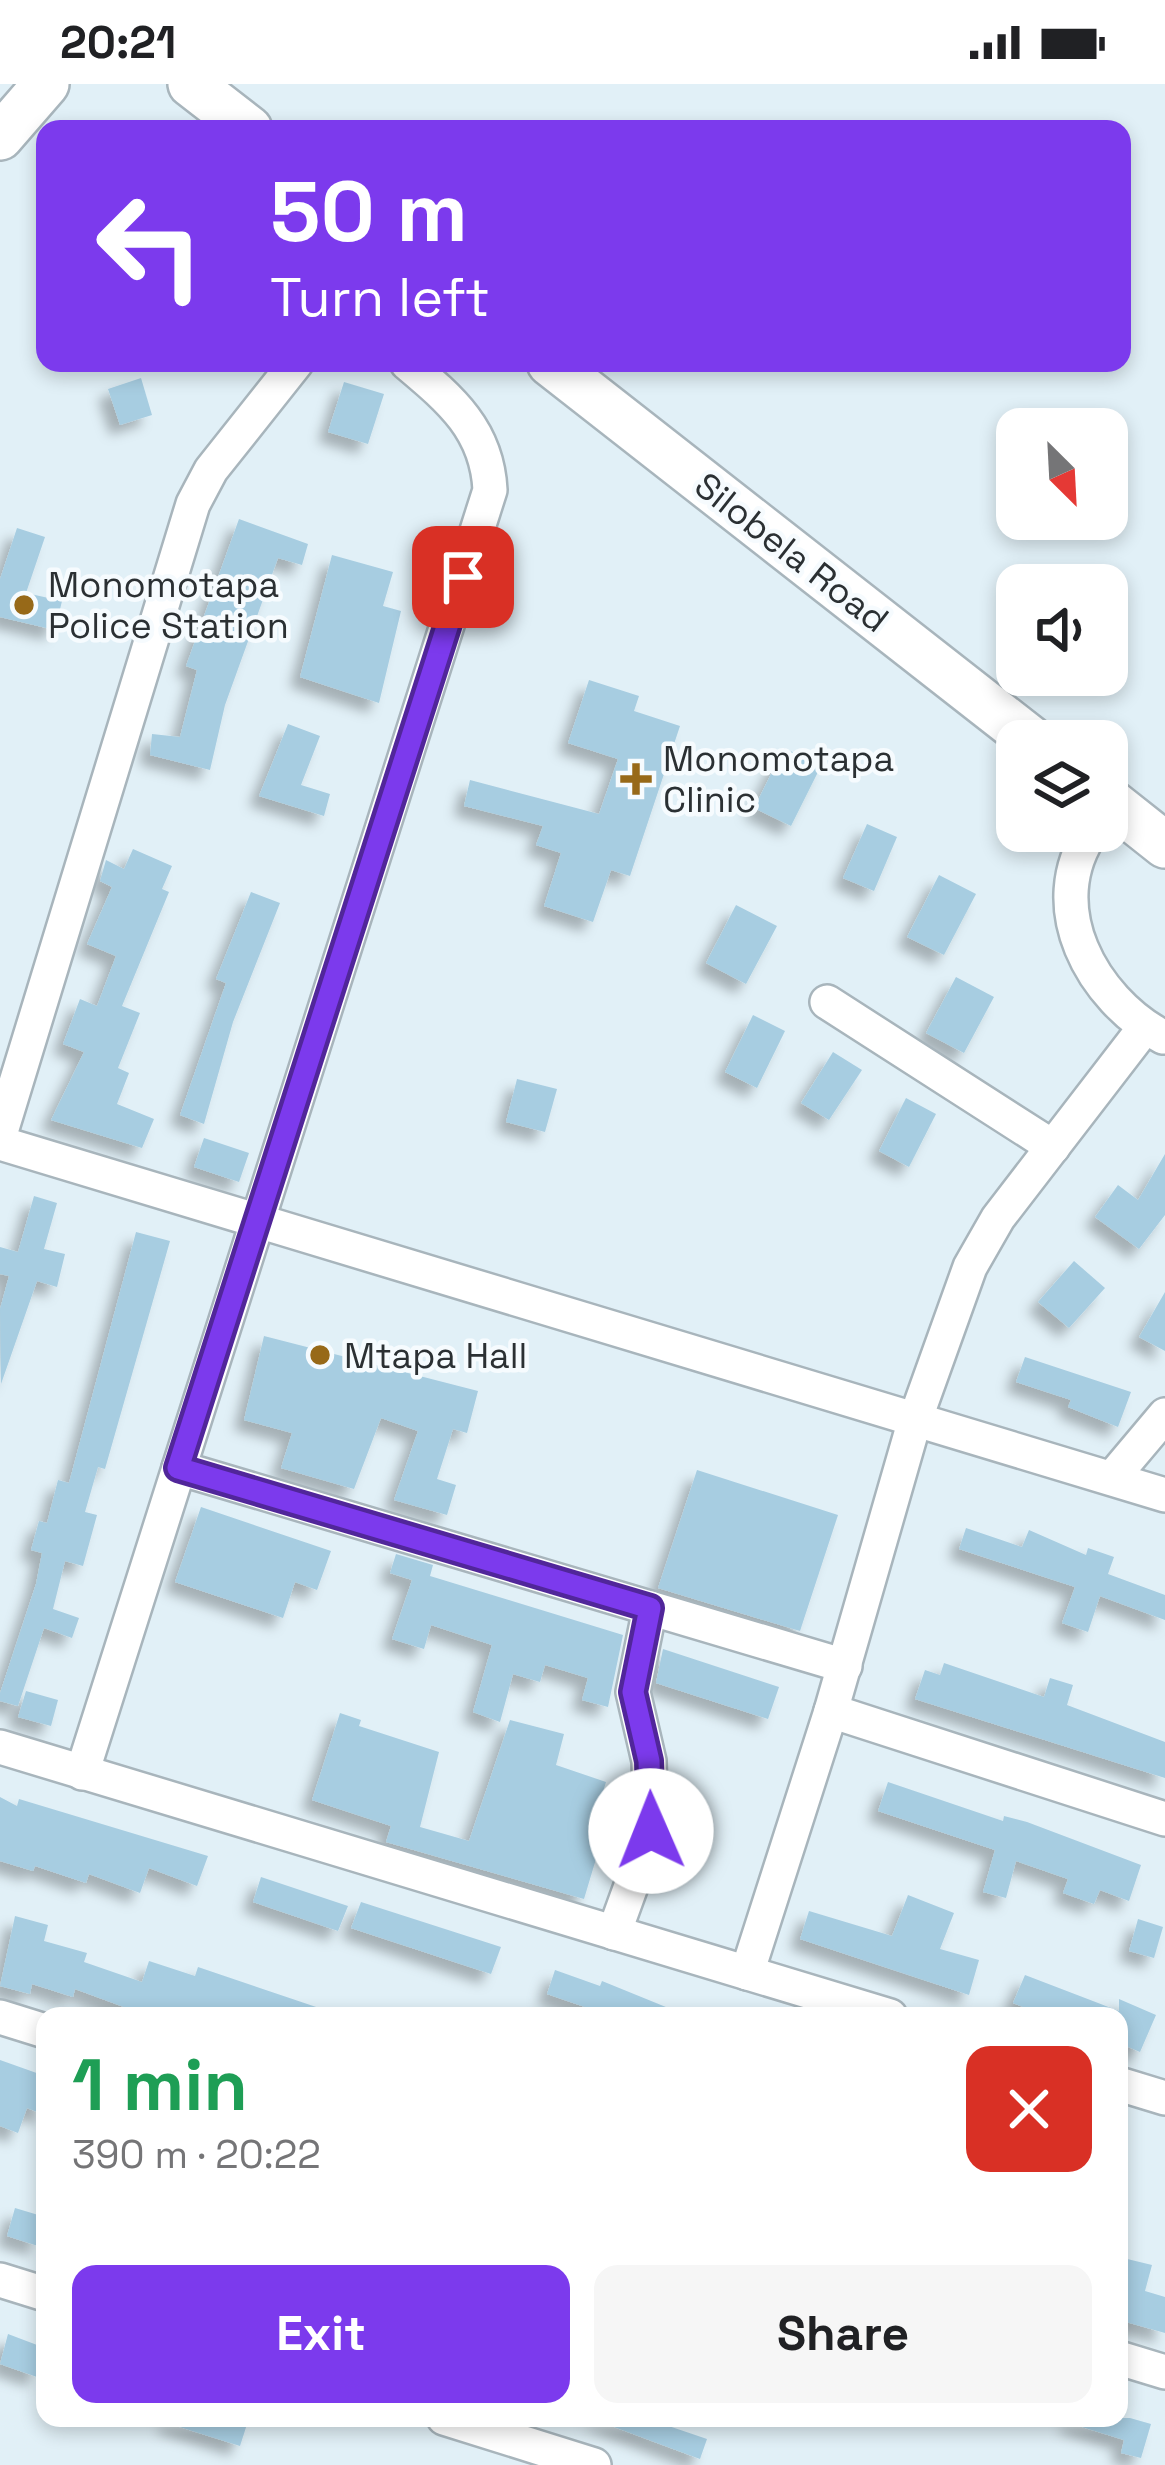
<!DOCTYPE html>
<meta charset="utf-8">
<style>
body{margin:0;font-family:"Space Grotesk",sans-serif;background:#f6f6f6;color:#202124;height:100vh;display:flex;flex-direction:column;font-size:45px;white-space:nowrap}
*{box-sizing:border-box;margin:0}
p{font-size:39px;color:#757577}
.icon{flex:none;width:66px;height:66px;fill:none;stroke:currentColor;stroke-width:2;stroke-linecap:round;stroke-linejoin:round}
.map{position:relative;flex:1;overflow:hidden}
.drawer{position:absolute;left:36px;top:1923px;width:1092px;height:420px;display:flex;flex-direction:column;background:#fff;border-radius:24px;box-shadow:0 6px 18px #0003}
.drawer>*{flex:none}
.guide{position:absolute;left:36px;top:36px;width:1095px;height:252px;border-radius:24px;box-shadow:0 6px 18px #0003;background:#7c3aed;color:#fff;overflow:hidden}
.needle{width:78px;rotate:156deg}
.fabs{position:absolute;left:996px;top:324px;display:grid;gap:24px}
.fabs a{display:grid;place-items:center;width:132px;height:132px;border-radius:24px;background:#fff;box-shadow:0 6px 18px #0003;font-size:60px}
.pin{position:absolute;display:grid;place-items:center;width:102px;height:102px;color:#fff;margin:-51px;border-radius:24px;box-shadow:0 6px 18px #0006}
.me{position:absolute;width:132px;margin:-66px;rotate:359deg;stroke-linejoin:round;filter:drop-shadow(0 0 9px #0008)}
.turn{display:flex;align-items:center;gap:42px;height:252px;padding:0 36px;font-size:54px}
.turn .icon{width:156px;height:156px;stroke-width:2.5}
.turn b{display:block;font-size:84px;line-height:102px}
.round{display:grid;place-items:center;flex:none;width:126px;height:126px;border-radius:24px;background:#f6f6f6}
.headline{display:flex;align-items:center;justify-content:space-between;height:204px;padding:0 36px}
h1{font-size:72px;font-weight:700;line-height:90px;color:#1e9e55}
.action{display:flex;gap:24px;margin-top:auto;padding:24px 36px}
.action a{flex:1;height:138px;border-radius:24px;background:#7c3aed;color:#fff;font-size:48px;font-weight:700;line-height:138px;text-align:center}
.action a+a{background:#f6f6f6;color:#202124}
.status{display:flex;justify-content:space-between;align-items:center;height:84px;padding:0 60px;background:#fff;direction:ltr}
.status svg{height:33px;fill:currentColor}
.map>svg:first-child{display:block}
.building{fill:#a7cde1;filter:url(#shadow)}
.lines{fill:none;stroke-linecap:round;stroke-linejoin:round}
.street-casing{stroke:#a8b5bc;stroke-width:38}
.secondary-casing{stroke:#a8b5bc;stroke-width:50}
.street{stroke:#fff;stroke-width:33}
.secondary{stroke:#fff;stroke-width:45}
.route-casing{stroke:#51269a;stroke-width:30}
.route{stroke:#7c3aed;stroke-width:21}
.poi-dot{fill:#976918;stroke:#f6fbfe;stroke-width:4.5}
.labels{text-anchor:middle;stroke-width:9;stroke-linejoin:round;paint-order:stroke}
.street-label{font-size:36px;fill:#2b3033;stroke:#f6fbfe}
.poi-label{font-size:36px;fill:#2b3033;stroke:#f6fbfe;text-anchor:start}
</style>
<div class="status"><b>20:21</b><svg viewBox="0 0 49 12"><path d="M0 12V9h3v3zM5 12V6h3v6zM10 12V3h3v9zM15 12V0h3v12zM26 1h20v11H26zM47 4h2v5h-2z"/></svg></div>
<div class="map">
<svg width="1165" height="2381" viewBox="0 0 1165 2381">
<defs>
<filter id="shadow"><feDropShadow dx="-10" dy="10" stdDeviation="6" flood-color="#0004"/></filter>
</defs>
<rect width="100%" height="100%" fill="#e1f0f7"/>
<!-- building -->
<g class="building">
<polygon points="141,294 152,331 120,341 108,305"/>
<polygon points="344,298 384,310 368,360 328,348"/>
<polygon points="239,435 308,460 302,481 278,474 225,621 210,686 150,671 152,650 180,653 197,586 186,582"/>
<polygon points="17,444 45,453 26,509 62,517 55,546 0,533 0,495"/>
<polygon points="332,471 393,488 383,522 401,527 379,619 300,593"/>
<polygon points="589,596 639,612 634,627 680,642 630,792 611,786 593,838 544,822 561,769 536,761 543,742 464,722 470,696 599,730 618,675 568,659"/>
<polygon points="288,640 320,652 301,701 330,710 324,732 259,712"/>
<polygon points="784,664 821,682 791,742 754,724"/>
<polygon points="867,740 897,753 874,807 843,794"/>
<polygon points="133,765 172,782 162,805 169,808 122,922 140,929 118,984 129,989 117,1020 154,1035 142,1064 51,1036 84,968 63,960 80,915 97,922 116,872 87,860 112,803 100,797 106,776 124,785"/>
<polygon points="939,791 976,810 944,871 907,853"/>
<polygon points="251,808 280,819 233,938 204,1040 180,1031 226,899 216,895"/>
<polygon points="736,821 777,842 746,900 706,879"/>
<polygon points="956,893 994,913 964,969 926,949"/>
<polygon points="753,931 785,947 757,1004 725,988"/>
<polygon points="833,968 862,986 829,1036 801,1019"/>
<polygon points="517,995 557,1005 545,1048 506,1038"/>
<polygon points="906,1014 936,1030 909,1083 879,1067"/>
<polygon points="204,1054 249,1069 239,1098 194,1083"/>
<polygon points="1165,1070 1165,1131 1139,1165 1095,1133 1118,1101 1138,1116"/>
<polygon points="34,1112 57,1119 44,1165 65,1170 57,1203 37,1197 1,1300 0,1225 9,1192 0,1190 0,1163 18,1168"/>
<polygon points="136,1148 170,1157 105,1385 98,1383 85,1428 97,1431 83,1482 65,1477 53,1525 79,1534 72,1554 44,1544 18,1622 0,1617 0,1609 36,1500 42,1469 31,1466 39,1437 47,1439 58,1396 69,1399"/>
<polygon points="1074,1177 1105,1204 1069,1244 1038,1218"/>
<polygon points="1165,1208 1165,1267 1139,1253"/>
<polygon points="264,1252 478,1307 467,1349 453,1345 437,1395 456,1401 447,1431 394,1416 418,1347 381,1334 354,1405 281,1384 292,1349 244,1336"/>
<polygon points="1025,1273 1131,1308 1118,1343 1068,1323 1071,1316 1016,1298"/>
<polygon points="697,1386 838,1431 800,1547 658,1504"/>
<polygon points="201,1423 331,1467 317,1506 295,1498 283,1534 175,1498"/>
<polygon points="966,1444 1022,1463 1029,1446 1086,1471 1088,1464 1114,1473 1108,1490 1165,1511 1165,1536 1100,1512 1088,1548 1062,1539 1075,1503 959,1465"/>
<polygon points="396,1470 433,1481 430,1492 623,1551 608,1623 582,1616 588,1594 545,1581 540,1598 513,1590 500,1638 473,1628 492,1561 431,1541 424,1565 392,1555 412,1496 390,1489"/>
<polygon points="663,1565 779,1603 768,1635 656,1599"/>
<polygon points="944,1579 1044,1613 1050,1594 1073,1601 1067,1621 1165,1658 1165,1694 915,1615 925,1586 940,1591"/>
<polygon points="26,1607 58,1616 51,1642 18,1633"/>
<polygon points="340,1629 361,1636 359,1642 439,1668 420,1743 469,1757 510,1636 564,1650 556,1681 606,1698 601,1714 613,1718 584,1815 386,1758 391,1742 312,1716"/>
<polygon points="888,1698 1003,1737 1004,1732 1027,1738 1141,1781 1129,1817 1100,1806 1094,1820 1063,1809 1068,1795 1016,1777 1006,1814 983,1808 995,1766 878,1727"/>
<polygon points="0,1713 17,1722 19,1715 208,1772 197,1802 149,1784 140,1809 89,1790 86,1799 35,1782 33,1787 0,1777"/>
<polygon points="261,1793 348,1822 338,1847 253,1818"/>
<polygon points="908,1811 954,1829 940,1865 979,1876 969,1911 800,1855 809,1827 892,1852"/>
<polygon points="361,1818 501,1863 491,1890 351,1844"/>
<polygon points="15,1832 48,1841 44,1857 87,1869 84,1878 142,1898 149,1877 195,1892 198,1883 328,1927 328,1932 130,1932 132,1926 75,1905 73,1913 32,1900 30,1910 0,1902"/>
<polygon points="1138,1835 1163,1843 1154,1874 1129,1867"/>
<polygon points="555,1886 600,1902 602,1897 688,1932 611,1932 547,1910"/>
<polygon points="1025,1891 1119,1927 1119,1915 1156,1931 1140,1968 1119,1959 1119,1932 1046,1932 1013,1919"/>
<polygon points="0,1976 45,1992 45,2031 27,2024 18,2049 0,2042"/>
<polygon points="15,2124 45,2133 38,2162 7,2152"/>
<polygon points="1119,2173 1152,2181 1145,2207 1165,2213 1165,2249 1119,2236"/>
<polygon points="8,2250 45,2264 37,2293 0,2280"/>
<polygon points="168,2334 249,2334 240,2362 167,2339"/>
<polygon points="590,2334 645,2334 707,2355 700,2375"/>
<polygon points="1070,2334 1130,2334 1151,2340 1141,2374 1121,2369 1124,2356 1069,2339"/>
</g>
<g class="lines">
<!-- street casing -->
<g class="street-casing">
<g id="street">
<path d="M 1092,747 C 1040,822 1092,915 1163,953"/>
<polyline points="827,918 1053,1063"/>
<polyline points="0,1051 193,420 211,386 296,279"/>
<polyline points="0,1059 1165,1411"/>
<polyline points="179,1384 845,1582"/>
<polyline points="1112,1394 1165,1331"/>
<polyline points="831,1627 1165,1735"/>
<polyline points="0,1663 890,1932"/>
<path d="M 82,1689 L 490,406 C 487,346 451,316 407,279"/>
<polyline points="614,1849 651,1747 649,1677 633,1608 650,1524"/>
<polyline points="747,1889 831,1627 914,1339 970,1183 998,1134 1145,943"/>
<polyline points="0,1933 45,1947"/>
<polyline points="1119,2000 1165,2014"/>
<polyline points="0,2196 45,2210"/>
<polyline points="1119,2274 1165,2288"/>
<polyline points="444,2334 594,2381"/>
</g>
</g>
<!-- secondary casing -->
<g class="secondary-casing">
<g id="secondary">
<polyline points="191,0 249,45"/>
<polyline points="0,53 46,0"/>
<polyline points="550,279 1033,657"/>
<polyline points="1107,715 1165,761"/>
</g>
</g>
<!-- street -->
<use href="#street" class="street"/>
<!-- secondary -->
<use href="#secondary" class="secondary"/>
</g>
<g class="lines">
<!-- route casing -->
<g class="route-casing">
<polyline id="route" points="463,493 178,1384 650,1524 633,1608 649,1677 651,1747"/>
</g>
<!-- route -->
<use href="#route" class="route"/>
</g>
<!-- markers -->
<g class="poi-dot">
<circle cx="24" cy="521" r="12"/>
<path d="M630 677h12v12h12v12h-12v12h-12v-12h-12v-12h12z"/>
<circle cx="320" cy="1271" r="12"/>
</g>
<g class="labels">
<!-- street labels -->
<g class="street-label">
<text transform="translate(792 468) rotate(38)" y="13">Silobela Road</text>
</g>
<!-- poi labels -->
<g class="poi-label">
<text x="48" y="513">Monomotapa<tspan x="48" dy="41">Police Station</tspan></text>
<text x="663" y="687">Monomotapa<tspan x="663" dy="41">Clinic</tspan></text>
<text x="344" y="1284">Mtapa Hall</text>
</g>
</g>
</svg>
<div class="fabs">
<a><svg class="needle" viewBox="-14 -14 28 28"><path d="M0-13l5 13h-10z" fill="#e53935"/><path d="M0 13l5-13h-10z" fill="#757577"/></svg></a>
<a><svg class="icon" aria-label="sound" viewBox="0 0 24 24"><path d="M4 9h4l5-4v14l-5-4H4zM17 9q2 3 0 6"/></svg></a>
<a><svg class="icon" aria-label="layers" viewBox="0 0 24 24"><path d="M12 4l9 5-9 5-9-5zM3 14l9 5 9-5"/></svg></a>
</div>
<div class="pin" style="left:463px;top:493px;background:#d93025"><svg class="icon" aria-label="arrive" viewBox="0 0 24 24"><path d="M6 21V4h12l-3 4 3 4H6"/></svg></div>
<svg class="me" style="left:651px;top:1747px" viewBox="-20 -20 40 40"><circle r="19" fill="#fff"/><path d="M0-13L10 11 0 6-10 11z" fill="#7c3aed"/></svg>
<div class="guide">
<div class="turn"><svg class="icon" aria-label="left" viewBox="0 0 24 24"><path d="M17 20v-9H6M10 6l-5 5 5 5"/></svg><div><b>50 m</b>Turn left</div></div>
</div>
<section class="drawer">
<div class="headline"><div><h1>1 min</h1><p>390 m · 20:22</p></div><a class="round" style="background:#d93025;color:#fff"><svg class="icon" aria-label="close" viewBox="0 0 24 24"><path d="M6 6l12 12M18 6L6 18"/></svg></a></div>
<div class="action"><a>Exit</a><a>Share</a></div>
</section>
</div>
